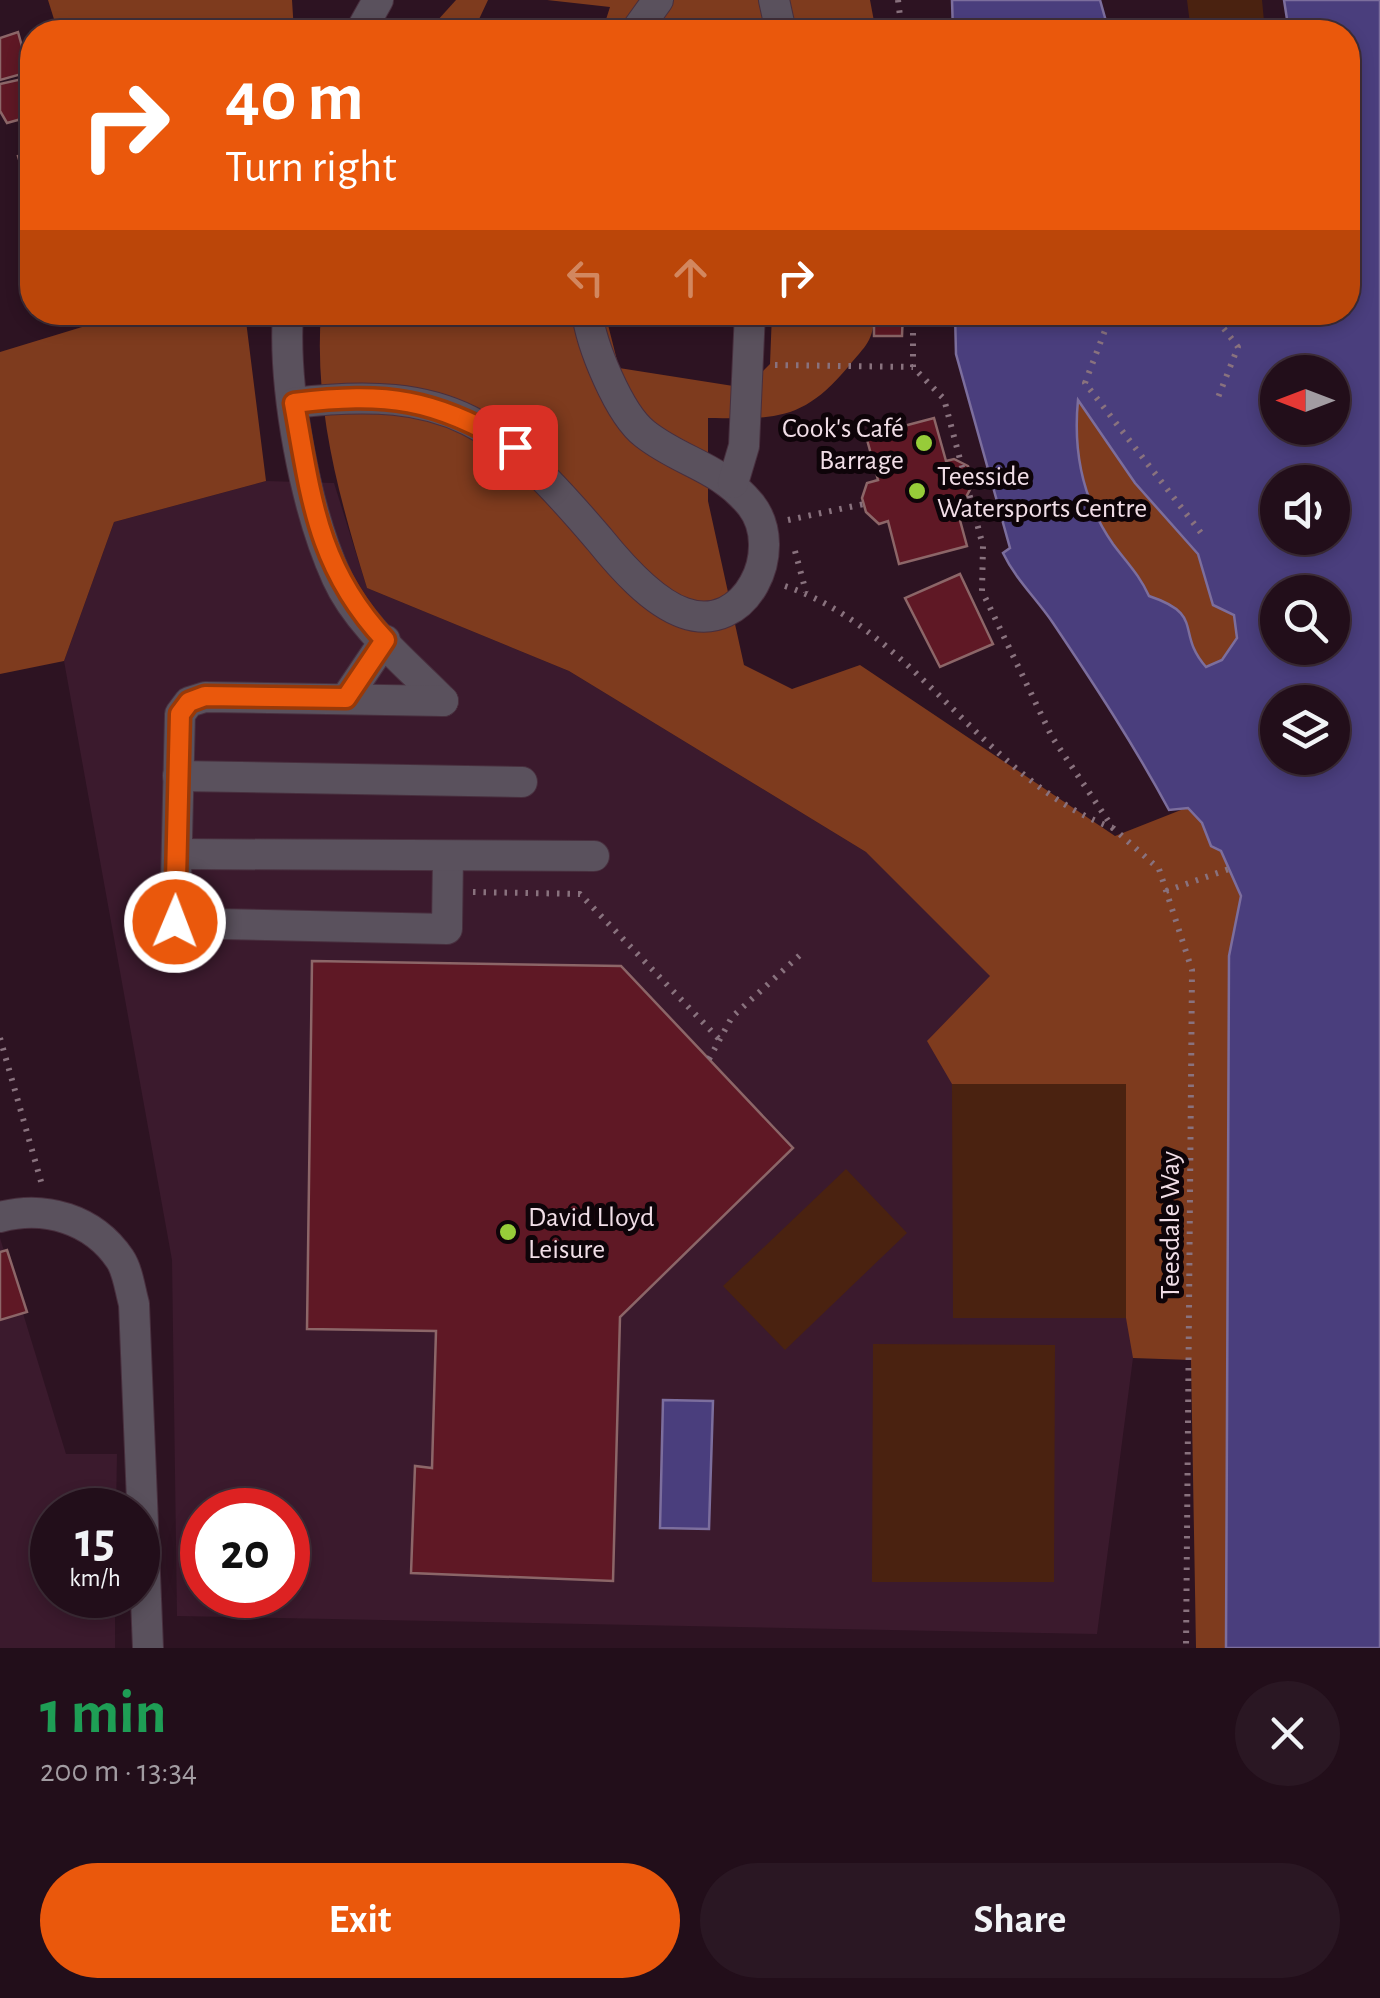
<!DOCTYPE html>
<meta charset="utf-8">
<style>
body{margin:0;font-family:"Alegreya Sans",sans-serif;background:#2a1723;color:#f1f3f6;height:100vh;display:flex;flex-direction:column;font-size:38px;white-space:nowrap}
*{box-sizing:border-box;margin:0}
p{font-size:32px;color:#a29ca2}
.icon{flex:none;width:55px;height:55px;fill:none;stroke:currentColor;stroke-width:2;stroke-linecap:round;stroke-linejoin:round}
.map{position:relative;height:1648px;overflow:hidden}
.sheet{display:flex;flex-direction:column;background:#220e1a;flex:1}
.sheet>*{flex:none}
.hud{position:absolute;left:20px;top:20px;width:1340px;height:305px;border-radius:40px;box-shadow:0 5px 15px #0003,0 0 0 2px #3f2e39;background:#ea580c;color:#fff;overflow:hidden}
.needle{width:65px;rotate:270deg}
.tools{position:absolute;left:1260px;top:355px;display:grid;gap:20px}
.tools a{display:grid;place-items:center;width:90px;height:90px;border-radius:50%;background:#220e1a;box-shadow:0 5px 15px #0003,0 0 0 2px #3f2e39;font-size:50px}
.speed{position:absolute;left:30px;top:1488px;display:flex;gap:20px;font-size:50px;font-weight:700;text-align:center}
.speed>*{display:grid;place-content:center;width:130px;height:130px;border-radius:50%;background:#220e1a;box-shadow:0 5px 15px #0003,0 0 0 2px #3f2e39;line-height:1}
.speed small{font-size:25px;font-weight:400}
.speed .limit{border:15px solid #d22;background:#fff;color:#111}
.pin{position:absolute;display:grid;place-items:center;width:85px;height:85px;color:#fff;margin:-42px;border-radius:20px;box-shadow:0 5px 15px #0006}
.me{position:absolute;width:110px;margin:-55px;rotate:1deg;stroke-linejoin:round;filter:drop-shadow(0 0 8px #0008)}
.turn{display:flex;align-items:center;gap:35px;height:210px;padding:0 40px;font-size:45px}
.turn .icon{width:130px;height:130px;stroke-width:2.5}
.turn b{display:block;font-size:70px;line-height:85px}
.lanes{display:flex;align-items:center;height:95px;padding:0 40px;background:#0003;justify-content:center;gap:50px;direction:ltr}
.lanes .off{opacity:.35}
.round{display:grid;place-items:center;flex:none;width:105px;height:105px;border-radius:52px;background:#2a1723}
.headline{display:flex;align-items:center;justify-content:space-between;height:170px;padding:0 40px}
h1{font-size:60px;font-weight:600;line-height:75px;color:#1e9e55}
.action{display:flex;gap:20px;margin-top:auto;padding:20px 40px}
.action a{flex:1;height:115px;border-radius:60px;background:#ea580c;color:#fff;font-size:40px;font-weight:600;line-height:115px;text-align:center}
.action a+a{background:#2a1723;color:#f1f3f6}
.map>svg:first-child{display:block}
.built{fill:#3b1a2d;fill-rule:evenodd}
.green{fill:#4a2210}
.forest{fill:#7e3b1e}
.water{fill:#4a3e7d;stroke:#7c6e9d;stroke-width:2.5;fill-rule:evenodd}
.building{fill:#5f1825;stroke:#8c6668;stroke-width:2.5}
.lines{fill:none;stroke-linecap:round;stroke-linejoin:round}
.minor-casing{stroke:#482f3e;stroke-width:32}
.path{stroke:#89727e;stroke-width:6;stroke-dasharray:2.5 8;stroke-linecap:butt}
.minor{stroke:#5a515d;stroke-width:30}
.route-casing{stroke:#983908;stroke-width:25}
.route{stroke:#ea580c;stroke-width:18}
.poi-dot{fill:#97cc39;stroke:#0e0409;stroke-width:4}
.labels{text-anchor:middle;stroke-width:10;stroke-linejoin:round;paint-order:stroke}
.poi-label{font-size:28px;fill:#f1dee7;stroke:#0e0409;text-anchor:start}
.street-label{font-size:28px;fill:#f1dee7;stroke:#0e0409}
</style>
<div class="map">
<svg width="1380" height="1648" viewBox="0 0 1380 1648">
<rect width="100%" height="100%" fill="#2d1322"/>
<!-- built -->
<g class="built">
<path d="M 266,481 L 334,483 L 367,588 L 569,671 L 866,852 L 1141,978 L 1139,1312 L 1097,1634 L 177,1616 L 172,1260 L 64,661 L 114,522 ZM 202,1510 L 288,1510 L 288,1595 L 202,1595 Z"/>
<polygon points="0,1238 66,1454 117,1454 116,1510 52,1510 52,1595 115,1595 115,1648 0,1648"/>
</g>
<!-- green -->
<g class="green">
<polygon points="1187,0 1262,0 1265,32 1191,32"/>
<polygon points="952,1084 1126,1084 1126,1318 953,1318"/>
<polygon points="846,1169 907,1233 785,1350 723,1286"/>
<polygon points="873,1344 1055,1345 1054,1582 872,1582"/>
</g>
<!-- forest -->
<g class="forest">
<polygon points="48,0 292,0 294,32 58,32"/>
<polygon points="456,0 488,0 473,32 427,32"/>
<polygon points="547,0 870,0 876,32 777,32 768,27 602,32 610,7"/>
<polygon points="128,313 245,313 266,481 114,522 64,661 0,674 0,352"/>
<path d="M 321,313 L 605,313 L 619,368 L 746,388 L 770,364 L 772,313 L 874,313 C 874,341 866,345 848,367 C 803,421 775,419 708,418 L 708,501 L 744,665 L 792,689 L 860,665 L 1115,836 L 1191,806 L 1221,851 L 1241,896 L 1229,956 L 1226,1648 L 1196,1648 L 1191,1360 L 1133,1358 L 1126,1318 L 1126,1084 L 952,1084 L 927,1041 L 990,976 L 866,852 L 569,671 L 367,588 C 339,497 314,408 321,313 Z"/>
<path d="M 1078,398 L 1135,483 L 1198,554 L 1213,605 L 1234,615 L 1237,638 L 1222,660 L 1206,668 C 1177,634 1201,614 1149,596 C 1139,574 1126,562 1113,543 C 1083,500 1073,450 1078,398 Z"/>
</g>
<!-- water -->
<g class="water">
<polygon points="952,0 1100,0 1109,32 953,32"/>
<path d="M 1284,0 L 1380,0 L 1380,1648 L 1226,1648 L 1229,956 L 1241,896 L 1221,851 L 1211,846 L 1202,823 L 1188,808 L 1169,810 C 1134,745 1094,684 1053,623 C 1036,598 1016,580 1003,553 L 1010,548 L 956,354 L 955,313 L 1222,312 L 1247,322 L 1271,313 L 1348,312 L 1348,32 L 1289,32 ZM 1278,372 L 1332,372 L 1332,428 L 1278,428 ZM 1078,400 L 1135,483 L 1198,554 L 1213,605 L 1234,615 L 1237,638 L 1222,660 L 1206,667 C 1175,632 1206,615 1149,596 C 1139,574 1127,563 1113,544 C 1083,501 1073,451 1078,400 ZM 1278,482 L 1332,482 L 1332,538 L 1278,538 ZM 1278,592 L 1332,592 L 1332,648 L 1278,648 ZM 1278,702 L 1332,702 L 1332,758 L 1278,758 Z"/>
<polygon points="663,1400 713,1401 709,1529 660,1528"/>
</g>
<!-- building -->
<g class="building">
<polygon points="1190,21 1191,32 1169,32 1169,24"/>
<polygon points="18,32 29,72 0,80 0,38"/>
<polygon points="31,77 32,116 7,123 0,111 0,84"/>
<polygon points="32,151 32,178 25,180 18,156"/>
<polygon points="874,312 903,312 902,336 874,336"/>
<polygon points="934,418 946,461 954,459 968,466 973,484 965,499 955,502 967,546 899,564 888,521 879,524 866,512 862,498 867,483 878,480 866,436"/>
<polygon points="960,574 993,644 940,667 905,598"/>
<polygon points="312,961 621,966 793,1148 620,1317 613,1581 411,1573 415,1466 432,1468 436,1331 307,1329"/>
<polygon points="7,1250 27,1312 0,1320 0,1252"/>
</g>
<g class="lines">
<!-- minor casing -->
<g class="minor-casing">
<g id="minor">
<polyline points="774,0 781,32"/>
<polyline points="360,32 378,0"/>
<polyline points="635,32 658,0"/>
<path d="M 288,312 C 283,389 305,508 337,578 C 358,625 408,665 443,701"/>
<path d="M 294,403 C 452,384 500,423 599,539 C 620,565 652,602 684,613 C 746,635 786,550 751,505 C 719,466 682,463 645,434 C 619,414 591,345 587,312"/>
<polyline points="733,483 744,446 750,312"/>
<polyline points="346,698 385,640"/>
<polyline points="443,701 205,697 189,702 180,714 175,923 447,929 448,856"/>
<polyline points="178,776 522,782"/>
<polyline points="177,854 594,856"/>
<path d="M 0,1217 C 45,1205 93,1219 120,1259 C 128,1271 130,1290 134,1304 L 148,1648"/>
</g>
</g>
<!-- path -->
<g class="path">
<polyline points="898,0 902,32"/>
<polyline points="913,312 913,367 944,399 983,546 982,591 1052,737 1113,828 1159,869 1192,970 1186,1648"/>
<polyline points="1112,312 1085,383 1205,538"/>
<polyline points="1211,312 1238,347 1217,400"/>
<polyline points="775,365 913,367"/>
<polyline points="788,520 864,504"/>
<polyline points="795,551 806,592"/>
<path d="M 785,586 C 914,629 986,782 1113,828"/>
<polyline points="1166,891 1229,869"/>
<polyline points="473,892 580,894 720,1040"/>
<polyline points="0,1038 42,1185"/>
<polyline points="709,1059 732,1017 800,955"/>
</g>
<!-- minor -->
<use href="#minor" class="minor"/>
</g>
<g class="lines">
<!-- route casing -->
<g class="route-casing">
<path id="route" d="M 175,922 L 180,714 L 189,702 L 205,696 L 346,698 L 385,640 C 317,567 311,497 294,403 C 386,392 435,398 515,447"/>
</g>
<!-- route -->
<use href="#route" class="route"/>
</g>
<!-- markers -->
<g class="poi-dot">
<circle cx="924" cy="443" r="10"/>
<circle cx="917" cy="491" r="10"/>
<circle cx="508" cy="1232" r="10"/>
</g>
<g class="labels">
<!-- poi labels -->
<g class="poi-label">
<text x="904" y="437" text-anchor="end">Cook's Café<tspan x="904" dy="32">Barrage</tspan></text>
<text x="937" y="485">Teesside<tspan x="937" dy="32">Watersports Centre</tspan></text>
<text x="528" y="1226">David Lloyd<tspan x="528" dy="32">Leisure</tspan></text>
</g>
<!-- street labels -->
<g class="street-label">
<text transform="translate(1169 1225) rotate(-90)" y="10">Teesdale Way</text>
</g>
</g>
</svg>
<div class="tools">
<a><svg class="needle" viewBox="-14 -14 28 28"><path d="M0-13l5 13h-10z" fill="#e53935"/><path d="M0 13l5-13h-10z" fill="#a29ca2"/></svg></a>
<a><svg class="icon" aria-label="sound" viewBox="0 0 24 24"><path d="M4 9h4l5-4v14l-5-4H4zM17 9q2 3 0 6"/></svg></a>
<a><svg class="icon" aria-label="search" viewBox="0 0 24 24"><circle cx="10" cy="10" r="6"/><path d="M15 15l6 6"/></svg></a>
<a><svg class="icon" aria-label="layers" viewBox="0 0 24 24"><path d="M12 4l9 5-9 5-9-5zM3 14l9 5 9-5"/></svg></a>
</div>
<div class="speed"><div>15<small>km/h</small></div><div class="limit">20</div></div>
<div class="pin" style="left:515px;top:447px;background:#d93025"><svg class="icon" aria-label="arrive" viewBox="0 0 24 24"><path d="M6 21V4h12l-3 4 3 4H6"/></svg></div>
<svg class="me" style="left:175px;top:922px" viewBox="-20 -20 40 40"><circle r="17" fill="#ea580c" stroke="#fff" stroke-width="3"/><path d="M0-11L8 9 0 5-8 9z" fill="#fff"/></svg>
<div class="hud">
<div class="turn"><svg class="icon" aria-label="right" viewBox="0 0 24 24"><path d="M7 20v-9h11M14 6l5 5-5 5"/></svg><div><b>40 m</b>Turn right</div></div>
<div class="lanes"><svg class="icon off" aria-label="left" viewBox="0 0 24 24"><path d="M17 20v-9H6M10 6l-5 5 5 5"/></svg><svg class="icon off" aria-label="ahead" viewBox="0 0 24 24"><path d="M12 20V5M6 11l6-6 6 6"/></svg><svg class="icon" aria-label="right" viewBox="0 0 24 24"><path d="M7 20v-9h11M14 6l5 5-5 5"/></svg></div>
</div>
</div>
<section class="sheet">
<div class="headline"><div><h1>1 min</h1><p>200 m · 13:34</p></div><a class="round"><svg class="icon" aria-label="close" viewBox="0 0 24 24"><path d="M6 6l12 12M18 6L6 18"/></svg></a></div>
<div class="action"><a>Exit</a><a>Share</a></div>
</section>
